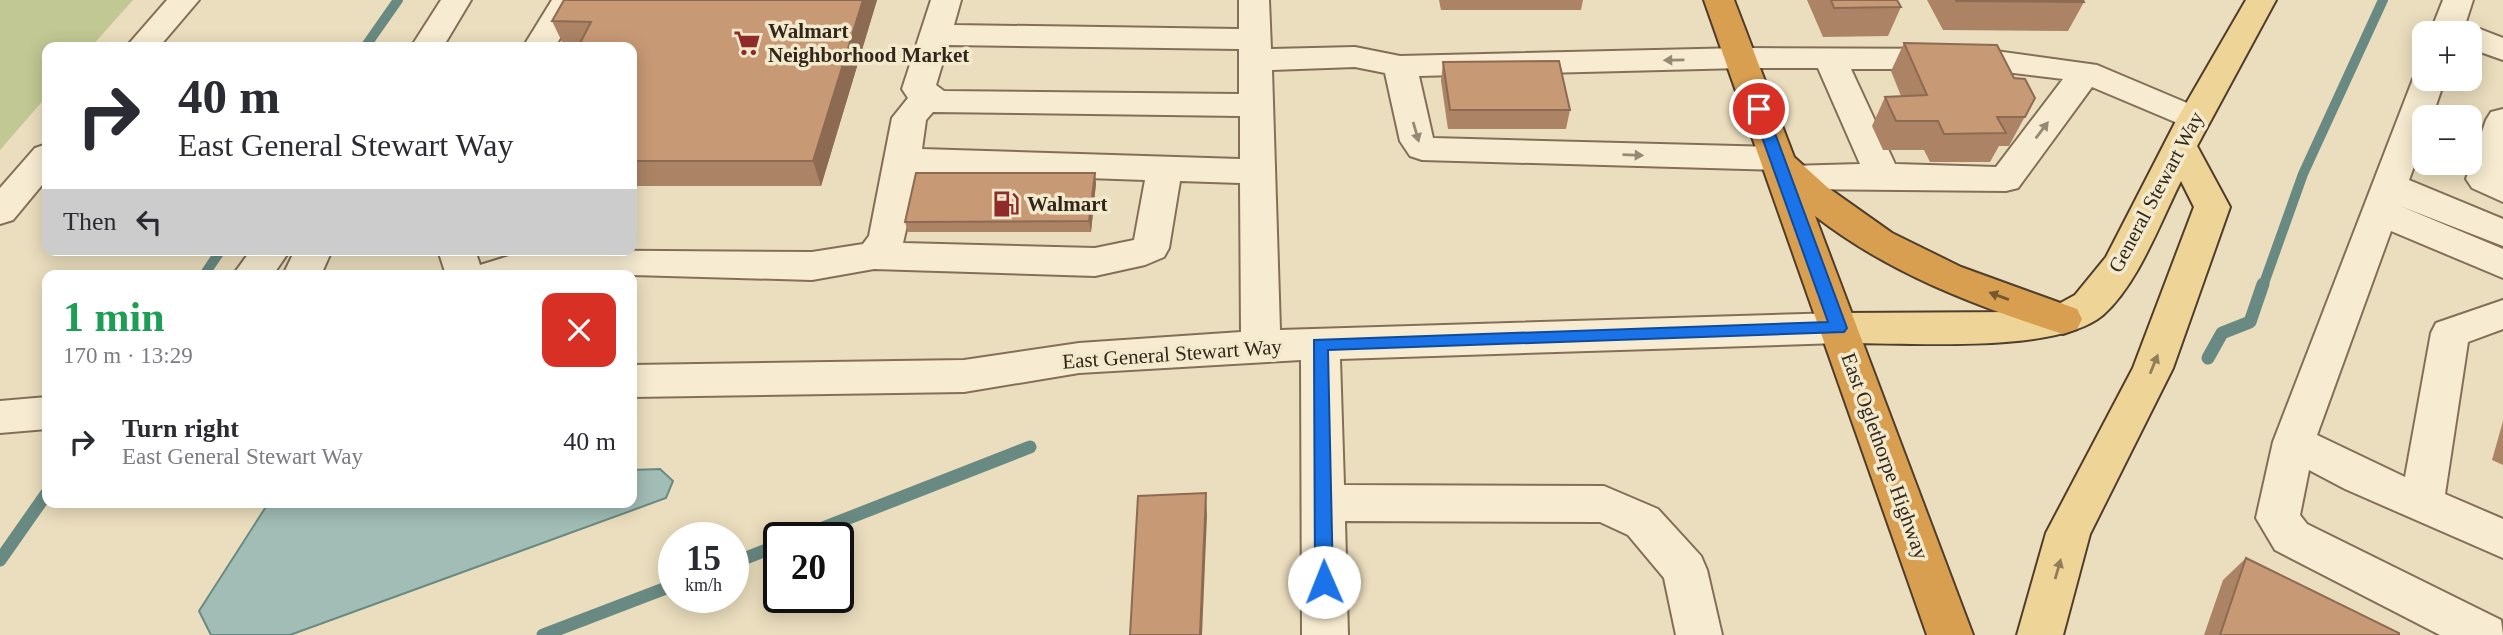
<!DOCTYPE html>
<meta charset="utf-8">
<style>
body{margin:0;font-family:Georgia,serif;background:#f7f7f7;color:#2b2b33;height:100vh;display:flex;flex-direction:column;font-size:26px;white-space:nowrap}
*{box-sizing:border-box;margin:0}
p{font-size:23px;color:#7c7c81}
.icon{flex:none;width:38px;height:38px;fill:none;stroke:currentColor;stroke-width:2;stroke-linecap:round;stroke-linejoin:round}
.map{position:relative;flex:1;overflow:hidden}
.drawer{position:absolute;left:42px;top:270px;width:595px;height:238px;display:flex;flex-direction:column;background:#fff;border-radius:14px;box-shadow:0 4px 18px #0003}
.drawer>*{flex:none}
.top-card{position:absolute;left:42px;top:42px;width:595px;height:214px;border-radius:14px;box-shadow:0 4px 18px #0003;background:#fff;color:#2b2b33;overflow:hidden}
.buttons{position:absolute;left:2412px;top:21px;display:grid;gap:14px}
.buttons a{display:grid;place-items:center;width:70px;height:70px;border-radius:14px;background:#fff;box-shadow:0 4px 18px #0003;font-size:35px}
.speed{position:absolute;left:658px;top:522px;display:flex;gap:14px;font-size:35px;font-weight:700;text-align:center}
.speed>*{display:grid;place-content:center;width:91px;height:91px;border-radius:50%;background:#fff;box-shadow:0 4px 18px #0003;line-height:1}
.speed small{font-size:18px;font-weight:400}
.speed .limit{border:4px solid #111;border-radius:10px;background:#fff;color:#111}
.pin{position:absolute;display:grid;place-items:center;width:60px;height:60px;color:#fff;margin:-30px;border:4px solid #fff;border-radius:50%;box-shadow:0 2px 7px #0007}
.me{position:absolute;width:77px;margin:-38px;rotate:359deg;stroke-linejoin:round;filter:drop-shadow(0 0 5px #0008)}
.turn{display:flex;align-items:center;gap:24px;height:147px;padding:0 21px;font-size:32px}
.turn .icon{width:91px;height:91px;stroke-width:2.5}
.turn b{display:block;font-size:49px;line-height:60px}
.then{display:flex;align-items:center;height:66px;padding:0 21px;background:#0003;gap:14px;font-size:26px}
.round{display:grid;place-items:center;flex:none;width:74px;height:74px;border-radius:14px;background:#f7f7f7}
.head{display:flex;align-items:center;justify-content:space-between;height:119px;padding:0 21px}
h1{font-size:42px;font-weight:800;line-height:52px;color:#1e9e55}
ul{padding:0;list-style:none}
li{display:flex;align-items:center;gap:21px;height:105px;padding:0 21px}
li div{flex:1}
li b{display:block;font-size:26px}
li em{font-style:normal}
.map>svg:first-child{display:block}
.green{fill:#c1c893}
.water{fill:#a1bdb5;stroke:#698a82;stroke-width:2}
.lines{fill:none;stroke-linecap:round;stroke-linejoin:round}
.stream-far1{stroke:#698a82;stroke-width:10}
.stream{stroke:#698a82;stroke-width:13}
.minor-casing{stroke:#836f58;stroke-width:4}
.major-casing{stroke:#503e2c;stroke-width:4}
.highway-casing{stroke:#503e2c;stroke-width:4}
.minor{fill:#f7ecd1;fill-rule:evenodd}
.major{fill:#eed496;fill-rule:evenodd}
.highway{fill:#d99f51;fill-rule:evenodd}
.wall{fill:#ac8465}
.shaded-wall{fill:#8c6b52}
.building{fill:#c89975;stroke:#8c6b52;stroke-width:2}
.oneway{fill:#958a76}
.oneway2{fill:#755731}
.oneway3{fill:#907e59}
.route{fill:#1a73e8;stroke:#114b97;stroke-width:2}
.labels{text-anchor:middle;stroke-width:7;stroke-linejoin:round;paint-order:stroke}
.poi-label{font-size:21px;font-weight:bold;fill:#33271c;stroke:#f3e9cd;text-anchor:start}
.street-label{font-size:21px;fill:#33271c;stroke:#f3e9cd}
</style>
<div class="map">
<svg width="2503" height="635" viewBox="0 0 2503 635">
<rect width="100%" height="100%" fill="#ebdebe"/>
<!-- green -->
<polygon class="green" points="0,0 133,0 91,47 47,47 47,96 0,150"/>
<!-- water -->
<polygon class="water" points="660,469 673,481 666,498 290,635 211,635 199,611 269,502 632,502 632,470"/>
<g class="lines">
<!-- stream-far1 -->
<g class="stream-far1">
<polyline points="365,47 398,0"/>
<polyline points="204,275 221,250"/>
<polyline points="2263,286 2303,174 2383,0"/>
</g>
<!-- stream -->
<g class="stream">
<polyline points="2208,358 2222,333 2250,322 2263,284"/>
<polyline points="800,537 1030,447"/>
<polyline points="0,560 47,493"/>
<polyline points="733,563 779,545"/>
<polyline points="543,635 674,585"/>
</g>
<!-- minor casing -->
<g class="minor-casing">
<g id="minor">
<polygon points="167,0 199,0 159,47 126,47"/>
<polygon points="441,0 471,0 443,47 411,47"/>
<polygon points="552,0 582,0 555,47 523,47"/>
<path d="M 931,0 L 961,0 L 954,25 L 1239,29 L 1239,0 L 1269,0 L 1271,49 L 1355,47 L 1400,56 L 1742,48 L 1981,49 L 2097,65 L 2206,111 L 2211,119 L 2206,127 L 2194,130 L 2092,87 L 2018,188 L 2006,191 L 1793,189 L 1781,186 L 1775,177 L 1780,170 L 1422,160 L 1410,156 L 1400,141 L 1385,73 L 1355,67 L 1272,70 L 1280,330 L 1839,313 L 1853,318 L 1858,328 L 1853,338 L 1839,343 L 1340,359 L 1344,485 L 1604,486 L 1658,509 L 1701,556 L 1707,570 L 1722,635 L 1676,635 L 1664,578 L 1628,535 L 1600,522 L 1345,521 L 1348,635 L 1302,635 L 1301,360 L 1079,373 L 964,392 L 632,397 L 632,365 L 964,360 L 1079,343 L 1241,332 L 1240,183 L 1180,181 L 1169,248 L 1164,257 L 1145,265 L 1095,276 L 874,269 L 812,280 L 632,275 L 446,275 L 438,250 L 475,250 L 480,265 L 528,250 L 812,252 L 863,244 L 869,236 L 892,118 L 908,98 L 902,89 ZM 948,45 L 1239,49 L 1239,94 L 944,91 L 936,85 ZM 1742,68 L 1818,68 L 1860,164 L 1789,166 L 1793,159 L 1788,151 L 1776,147 L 1433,138 L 1419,76 ZM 1851,69 L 1981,69 L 2063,79 L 1996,167 L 1895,164 ZM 933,112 L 1240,116 L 1240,159 L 922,149 L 926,120 ZM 919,172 L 1145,180 L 1134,240 L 1095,248 L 903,243 Z"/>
<polygon points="2443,0 2473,0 2464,28 2480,29 2503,38 2503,60 2469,48 2469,33 2430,33"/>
<polygon points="2424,70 2424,79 2445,79 2432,117 2424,117 2424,139 2409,180 2503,219 2503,246 2400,206 2503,249 2503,278 2391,231 2317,435 2405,477 2431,333 2436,323 2503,300 2503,329 2468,342 2445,494 2503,519 2503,558 2345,489 2309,470 2300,515 2307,524 2501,620 2503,635 2440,635 2275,550 2256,518 2273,442 2413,79 2417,72"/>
<polygon points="2503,109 2503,202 2472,188 2466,179 2486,120 2491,112"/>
<polygon points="47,144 47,179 13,220 0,224 0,188 35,148"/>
<polygon points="251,250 290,250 273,275 233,275"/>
<polygon points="295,250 332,250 321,275 283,275"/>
<polygon points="47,397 47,429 0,433 0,401"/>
</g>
</g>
<!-- major casing -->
<g class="major-casing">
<path id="major" d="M 2246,0 L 2276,0 L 2197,146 L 2230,207 L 2173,368 L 2090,534 L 2063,635 L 2017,635 L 2046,533 L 2133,368 L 2194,207 L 2181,181 C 2160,223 2138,284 2103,315 C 2056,355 1901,342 1839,343 L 1825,338 L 1820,328 L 1825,318 L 1839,313 L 2016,312 L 2055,306 L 2075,295 L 2106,257 L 2177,119 Z"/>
</g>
<!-- highway casing -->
<g class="highway-casing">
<path id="highway" d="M 1704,0 L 1734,0 L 1794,157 L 1827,187 L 1892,233 L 1961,267 L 2077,309 L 2082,319 L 2077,329 L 2063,334 C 1976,306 1888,273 1815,216 L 1973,635 L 1927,635 Z"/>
</g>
<!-- minor -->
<use href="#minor" class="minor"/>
<!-- major -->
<use href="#major" class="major"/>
<!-- highway -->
<use href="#highway" class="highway"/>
</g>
<!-- wall -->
<g class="wall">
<polygon points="877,0 821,186 632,186 632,47 564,46 552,21"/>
<polygon points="1439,0 1583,0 1581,10 1441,10"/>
<polygon points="1807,0 1897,0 1901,7 1888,36 1823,37"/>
<polygon points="1927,0 2083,0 2084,2 2068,31 1943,30"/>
<polygon points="1904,43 2035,98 2009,146 1999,146 1990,162 1930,162 1924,150 1883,150 1872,126 1885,97 1901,96 1891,71"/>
<polygon points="1443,62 1570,110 1566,129 1448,129 1441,81"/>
<polygon points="1096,183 1091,232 908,232 905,222"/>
<polygon points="2503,421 2503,465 2492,460"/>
<polygon points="2246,558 2399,635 2204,635 2223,580"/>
</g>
<!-- shaded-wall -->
<g class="shaded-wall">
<polygon points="863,0 877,0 821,186 813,161"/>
<polygon points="1095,173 1096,183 1091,232 1089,221"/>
<polygon points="1206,493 1207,516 1202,635 1200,635"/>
</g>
<!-- building -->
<g class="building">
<polygon points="564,0 863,0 813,161 632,161 632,47 578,47 591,22 552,21"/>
<polygon points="1831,0 1897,0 1901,7 1834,8"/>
<polygon points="1956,0 2083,0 2084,2 1956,1"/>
<polygon points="1904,43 1997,45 2014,78 2025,79 2035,98 2025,117 1997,117 2006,133 1944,134 1938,121 1896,121 1885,97 1927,95"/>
<polygon points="1559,61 1570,110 1450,110 1443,62"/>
<polygon points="916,173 1095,173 1089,221 905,222"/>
<polygon points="1206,493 1200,635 1130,635 1138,496"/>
<polygon points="2246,558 2399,633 2399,635 2220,635"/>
</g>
<!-- one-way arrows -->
<defs><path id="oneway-solid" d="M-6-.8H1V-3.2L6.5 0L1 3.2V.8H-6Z" transform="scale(1.75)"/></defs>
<g class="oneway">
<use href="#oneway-solid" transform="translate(1674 60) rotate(179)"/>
<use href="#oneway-solid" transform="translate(2042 130) rotate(-53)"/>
<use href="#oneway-solid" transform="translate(1416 132) rotate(74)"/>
<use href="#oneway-solid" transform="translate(1633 155) rotate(2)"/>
</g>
<use class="oneway2" href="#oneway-solid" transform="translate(1999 296) rotate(-160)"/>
<g class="oneway3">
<use href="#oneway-solid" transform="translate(2154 364) rotate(-68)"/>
<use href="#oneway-solid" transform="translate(2058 569) rotate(-74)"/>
</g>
<!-- route -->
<polygon class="route" points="1759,104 1766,109 1847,328 1844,332 1328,350 1333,582 1331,588 1324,590 1317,588 1315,582 1314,340 1828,322 1752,109"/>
<!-- icons -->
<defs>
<g id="supermarket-bare" transform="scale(2.1)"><path d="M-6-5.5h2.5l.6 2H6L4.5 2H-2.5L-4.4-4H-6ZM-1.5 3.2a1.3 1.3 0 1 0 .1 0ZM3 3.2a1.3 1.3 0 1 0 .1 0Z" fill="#8f2b2b" stroke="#f3e9cd" stroke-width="2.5" paint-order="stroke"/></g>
<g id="fuel-bare" transform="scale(2.1)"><path d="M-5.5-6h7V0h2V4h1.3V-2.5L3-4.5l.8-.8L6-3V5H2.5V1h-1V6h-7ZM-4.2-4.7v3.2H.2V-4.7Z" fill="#8f2b2b" stroke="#f3e9cd" stroke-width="2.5" paint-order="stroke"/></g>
</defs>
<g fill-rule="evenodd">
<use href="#supermarket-bare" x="747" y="43"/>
<use href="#fuel-bare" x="1006" y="204"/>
</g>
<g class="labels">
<!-- poi labels -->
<g class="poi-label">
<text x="768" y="38">Walmart<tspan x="768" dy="24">Neighborhood Market</tspan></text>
<text x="1027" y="211">Walmart</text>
</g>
<!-- street labels -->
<g class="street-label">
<text transform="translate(2156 192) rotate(-62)" y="7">General Stewart Way</text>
<text transform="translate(1172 354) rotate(-4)" y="7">East General Stewart Way</text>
<text transform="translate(1885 456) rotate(70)" y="7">East Oglethorpe Highway</text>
</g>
</g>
</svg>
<div class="buttons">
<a>+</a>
<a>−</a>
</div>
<div class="speed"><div>15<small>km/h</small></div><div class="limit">20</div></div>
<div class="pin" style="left:1759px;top:109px;background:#d93025"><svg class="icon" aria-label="arrive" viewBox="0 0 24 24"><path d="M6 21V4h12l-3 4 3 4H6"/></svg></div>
<svg class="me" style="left:1324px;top:582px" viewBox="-20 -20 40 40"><circle r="19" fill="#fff"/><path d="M0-13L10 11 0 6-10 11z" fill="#1a73e8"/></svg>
<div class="top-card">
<div class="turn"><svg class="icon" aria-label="right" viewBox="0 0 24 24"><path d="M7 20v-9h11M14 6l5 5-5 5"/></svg><div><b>40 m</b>East General Stewart Way</div></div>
<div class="then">Then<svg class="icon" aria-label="left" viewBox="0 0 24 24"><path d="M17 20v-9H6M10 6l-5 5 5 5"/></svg></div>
</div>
<section class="drawer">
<div class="head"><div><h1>1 min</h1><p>170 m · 13:29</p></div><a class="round" style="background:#d93025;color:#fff"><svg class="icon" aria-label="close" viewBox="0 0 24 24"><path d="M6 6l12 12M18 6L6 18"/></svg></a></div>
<ul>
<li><svg class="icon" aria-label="right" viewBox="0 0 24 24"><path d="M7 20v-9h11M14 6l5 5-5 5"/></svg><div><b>Turn right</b><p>East General Stewart Way</p></div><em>40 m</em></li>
</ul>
</section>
</div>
